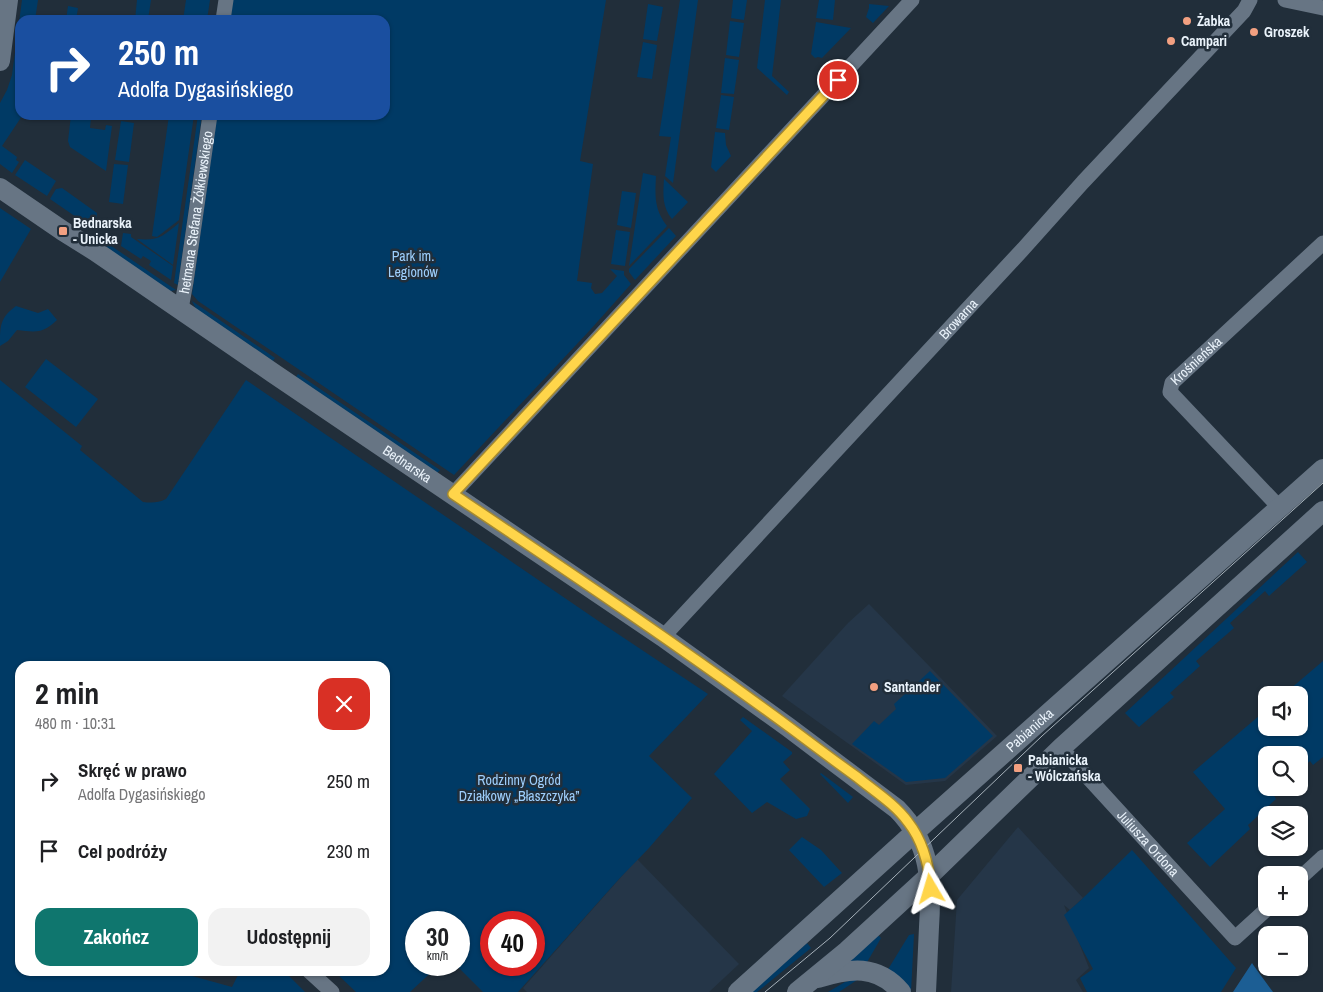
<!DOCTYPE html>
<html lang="pl">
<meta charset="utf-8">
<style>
body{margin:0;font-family:"Archivo Narrow",sans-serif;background:#f2f2f2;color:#202124;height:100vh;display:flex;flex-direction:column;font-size:19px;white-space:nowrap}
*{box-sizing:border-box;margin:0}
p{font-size:16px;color:#757577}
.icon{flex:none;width:28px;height:28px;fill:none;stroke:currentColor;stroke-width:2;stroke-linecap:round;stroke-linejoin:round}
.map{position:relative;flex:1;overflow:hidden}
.panel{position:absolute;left:15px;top:661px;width:375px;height:315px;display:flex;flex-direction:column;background:#fff;border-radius:15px;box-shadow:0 1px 4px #0004}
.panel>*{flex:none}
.hud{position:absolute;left:15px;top:15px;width:375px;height:105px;border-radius:15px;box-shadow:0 1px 4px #0004;background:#1a4fa0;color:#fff;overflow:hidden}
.controls{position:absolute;left:1258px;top:686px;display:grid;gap:10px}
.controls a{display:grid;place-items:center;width:50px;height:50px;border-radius:10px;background:#fff;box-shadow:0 1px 4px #0004;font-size:25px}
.speed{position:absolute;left:405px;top:911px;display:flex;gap:10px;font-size:25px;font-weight:700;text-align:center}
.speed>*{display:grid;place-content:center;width:65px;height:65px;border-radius:50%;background:#fff;box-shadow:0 1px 4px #0004;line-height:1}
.speed small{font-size:12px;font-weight:400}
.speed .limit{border:8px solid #d22;background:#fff;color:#111}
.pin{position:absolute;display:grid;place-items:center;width:42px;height:42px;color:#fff;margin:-21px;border:2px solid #fff;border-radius:50%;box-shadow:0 1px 5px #0007}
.me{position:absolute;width:55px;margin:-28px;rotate:353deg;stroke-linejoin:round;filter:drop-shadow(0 0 4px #0008)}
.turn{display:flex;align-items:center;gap:18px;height:105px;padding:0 20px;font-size:22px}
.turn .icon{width:65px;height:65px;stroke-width:2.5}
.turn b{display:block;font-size:35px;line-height:42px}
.round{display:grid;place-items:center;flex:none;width:52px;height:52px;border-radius:15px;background:#f2f2f2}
.head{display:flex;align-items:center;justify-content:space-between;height:85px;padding:0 20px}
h1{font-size:30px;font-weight:700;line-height:38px}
.primary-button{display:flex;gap:10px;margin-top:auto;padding:10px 20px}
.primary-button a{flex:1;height:58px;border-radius:15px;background:#0f766e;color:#fff;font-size:20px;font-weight:700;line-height:58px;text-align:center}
.primary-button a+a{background:#f2f2f2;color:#202124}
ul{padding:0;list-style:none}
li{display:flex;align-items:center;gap:15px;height:70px;padding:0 20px}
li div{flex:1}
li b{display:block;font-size:19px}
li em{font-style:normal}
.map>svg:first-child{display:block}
.built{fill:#253648}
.green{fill:#003a65;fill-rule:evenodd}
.forest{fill:#1c5e94}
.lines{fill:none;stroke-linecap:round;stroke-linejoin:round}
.minor{stroke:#677584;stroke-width:15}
.tertiary{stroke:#677584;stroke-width:20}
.tram{stroke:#a6b1ba;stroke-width:1}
.route-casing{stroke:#a68a30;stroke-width:12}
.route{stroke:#ffd54a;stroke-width:9}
.poi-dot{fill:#f2a081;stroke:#212e3a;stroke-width:2}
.labels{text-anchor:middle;stroke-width:5;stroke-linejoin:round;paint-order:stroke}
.poi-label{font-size:14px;font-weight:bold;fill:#eaf3fb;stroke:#212e3a;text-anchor:start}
.street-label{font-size:14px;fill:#eaf3fb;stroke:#212e3a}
.park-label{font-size:14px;fill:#9ecffd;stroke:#212e3a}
</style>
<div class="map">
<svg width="1323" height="992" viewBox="0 0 1323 992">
<rect width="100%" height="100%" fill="#212e3a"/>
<!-- built -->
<g class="built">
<polygon points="869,604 997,736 945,781 906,785 782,696 848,623"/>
<polygon points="1018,827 1083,898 1070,910 1064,905 1089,968 1076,980 1083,992 951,992 957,900"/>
<polygon points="637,859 739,964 709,992 527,992 523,988"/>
</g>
<!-- green -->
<g class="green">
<polygon points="22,0 38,0 35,20 20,20 20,115 23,115 22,116 2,146 17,157 16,160 19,162 12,173 0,164 0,103 7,90 12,75"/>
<polygon points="137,0 151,0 148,20 135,20"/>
<polygon points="186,0 210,0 207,20 183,20"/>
<polygon points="233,0 606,0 580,161 593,164 577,281 592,283 591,288 595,294 602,293 617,276 610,269 624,271 624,275 631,284 590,330 454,475 198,301 192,294 217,115 385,115 385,20 230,20"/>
<polygon points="680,0 698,0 673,183 665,176 671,137 659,136"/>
<polygon points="733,0 747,0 744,20 731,18"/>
<polygon points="765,0 781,0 772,76 789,92 787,95 757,68"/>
<polygon points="819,0 835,0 833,20 816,18"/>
<polygon points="648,4 663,7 657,41 643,39"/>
<polygon points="869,4 889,6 873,23 866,17 869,8"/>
<polygon points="68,6 78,8 76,20 66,20"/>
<polygon points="730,21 744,23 739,57 726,55"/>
<polygon points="816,22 851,28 822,58 818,57 815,58 811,54"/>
<polygon points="643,42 657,45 652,79 637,77"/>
<polygon points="725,58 739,60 734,94 721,93"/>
<polygon points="721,95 734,97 729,130 716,128"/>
<polygon points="71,115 91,117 90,128 105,130 106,125 112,126 106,171 70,147 68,141"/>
<polygon points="169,115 194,115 179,220 157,237 152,236"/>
<polygon points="198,115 202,115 178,285 174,283"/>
<polygon points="121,121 134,123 129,162 115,160"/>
<polygon points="715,132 725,133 726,145 731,156 716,172 711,167"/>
<polygon points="25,160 56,181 47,196 15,175"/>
<polygon points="114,164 128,165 123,204 109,202"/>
<path d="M 643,173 L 656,176 C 655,196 654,209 667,226 L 629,266 Z"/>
<path d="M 664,179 L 688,202 L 672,219 C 662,207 663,194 664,179 Z"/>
<polygon points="62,188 97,213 95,230 50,199 56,189"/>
<polygon points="622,191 636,193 631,228 617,225"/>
<polygon points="0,208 31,229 0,282"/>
<path d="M 179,223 L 173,265 L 137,239 C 159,241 163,236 179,223 Z"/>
<polygon points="669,228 676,236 635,280 629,272 629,269"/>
<polygon points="616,230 630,232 625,266 611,264"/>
<polygon points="123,233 131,234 131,237 173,266 171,280 149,265 151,261 143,256 141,259 121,246"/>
<polygon points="104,241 176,290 170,291 107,248"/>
<polygon points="192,301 275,358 273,361 196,309"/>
<path d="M 16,306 L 38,313 L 48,309 L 57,320 C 43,334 35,332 17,330 L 8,341 L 0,346 C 0,325 0,318 16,306 Z"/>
<polygon points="46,359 98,399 76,427 25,387"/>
<polygon points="298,374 440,470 437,473 296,377"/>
<path d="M 0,380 L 82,446 L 80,450 L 143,502 C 152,503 158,503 166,499 L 246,380 L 597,620 L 708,694 L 649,756 L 692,798 L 649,848 L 619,879 L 518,992 L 483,992 L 456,965 L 459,965 L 459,922 L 416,922 L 416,965 L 439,965 L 410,992 L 356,992 L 334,971 L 385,971 L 385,666 L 20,666 L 20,971 L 174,971 L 232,987 L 240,971 L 284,971 L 305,992 L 0,992 ZM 491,922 L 534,922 L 534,965 L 491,965 Z"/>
<polygon points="1298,552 1307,562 1269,596 1265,591 1230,623 1234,628 1196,661 1200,666 1170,693 1174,697 1139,727 1125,713"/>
<polygon points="1323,661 1323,757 1313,765 1310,761 1299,771 1299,755 1266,755 1266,788 1280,788 1273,794 1276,799 1248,825 1250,829 1210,867 1187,843 1225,809 1193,772 1266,710 1266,728 1299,728 1299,695 1283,695"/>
<polygon points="930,671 993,736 945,778 906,782 852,744 874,721 879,725 896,709 894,704"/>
<polygon points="743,717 792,752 792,754 783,762 790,770 780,779 810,809 807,816 796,819 767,802 752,813 714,774 752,731 740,720"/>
<polygon points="821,773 853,797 848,803 820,774"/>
<polygon points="802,837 821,850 842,873 824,887 789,850"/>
<polygon points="1132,850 1236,968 1221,992 1087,992 1080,978 1093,969 1064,915 1081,900"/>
<polygon points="914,934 911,992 887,971 909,935"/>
<polygon points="878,935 881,938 866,964 842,966"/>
<polygon points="807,943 811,948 757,992 752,992"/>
<polygon points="860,978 839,992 828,992 845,982"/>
</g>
<!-- forest -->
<polygon class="forest" points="1252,963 1254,966 1273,992 1233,992"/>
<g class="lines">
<!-- minor -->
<g class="minor">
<polyline points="1285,0 1323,8"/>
<polyline points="223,20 226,0"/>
<path id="s1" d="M 181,309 L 186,282 L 210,115"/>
<polyline points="453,494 912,0"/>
<path id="s2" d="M 1280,508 L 1170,392 L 1172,383 L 1323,243"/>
<path id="s3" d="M 663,637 L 1024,248 L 1083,182 L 1244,11 L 1250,0"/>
<path id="s4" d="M 1061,748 L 1235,938 L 1268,908"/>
<polyline points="1299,879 1323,857"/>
<polyline points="309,971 332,992"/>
</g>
<!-- tertiary -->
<g class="tertiary">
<polyline points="0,61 8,0"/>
<path id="s5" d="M 0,188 L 63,231 L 95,251 L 273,373 L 663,637 L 788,727 L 897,809 C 931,843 932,882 929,927 C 928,949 927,970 926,992"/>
<path d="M 818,978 C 850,968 877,964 901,992"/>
<path id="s6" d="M 738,992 L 915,832 L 1323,469"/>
<polyline points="797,992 847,951 930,875 1061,748 1323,511"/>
</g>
<!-- tram -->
<polyline class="tram" points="765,992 830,938 1042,736 1323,483"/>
</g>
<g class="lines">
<!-- route casing -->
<g class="route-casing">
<path id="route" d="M 838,80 L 453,494 C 569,572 684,649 796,732 C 816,747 836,762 857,777 C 874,791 895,804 908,822 C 923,841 929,865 931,889"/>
</g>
<!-- route -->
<use href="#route" class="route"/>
</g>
<!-- markers -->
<g class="poi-dot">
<circle cx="1187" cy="21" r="5"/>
<circle cx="1254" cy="32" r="5"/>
<circle cx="1171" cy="41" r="5"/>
<rect x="58" y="226" width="10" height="10" rx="2.5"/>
<circle cx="874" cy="687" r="5"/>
<rect x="1013" y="763" width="10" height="10" rx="2.5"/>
</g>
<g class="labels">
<!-- poi labels -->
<g class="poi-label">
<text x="1197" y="26">Żabka</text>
<text x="1264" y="37">Groszek</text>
<text x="1181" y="46">Campari</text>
<text x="73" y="228">Bednarska<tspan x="73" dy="16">- Unicka</tspan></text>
<text x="884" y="692">Santander</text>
<text x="1028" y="765">Pabianicka<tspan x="1028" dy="16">- Wólczańska</tspan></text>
</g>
<!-- street labels -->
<g class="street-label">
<text dy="5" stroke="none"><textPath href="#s1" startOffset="98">hetmana Stefana Żółkiewskiego</textPath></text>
<text dy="5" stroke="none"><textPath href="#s3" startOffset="434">Browarna</textPath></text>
<text dy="5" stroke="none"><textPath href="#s2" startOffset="202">Krośnieńska</textPath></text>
<text dy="5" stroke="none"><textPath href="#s5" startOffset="492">Bednarska</textPath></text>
<text dy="5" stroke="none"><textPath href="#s6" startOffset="392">Pabianicka</textPath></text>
<text dy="5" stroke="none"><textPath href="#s4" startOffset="129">Juliusza Ordona</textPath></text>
</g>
<!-- park labels -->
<g class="park-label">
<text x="413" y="261">Park im.<tspan x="413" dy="16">Legionów</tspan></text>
<text x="519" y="785">Rodzinny Ogród<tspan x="519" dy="16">Działkowy „Błaszczyka”</tspan></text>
</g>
</g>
</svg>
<div class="controls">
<a><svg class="icon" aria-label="sound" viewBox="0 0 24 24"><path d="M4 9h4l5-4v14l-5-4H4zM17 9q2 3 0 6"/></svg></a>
<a><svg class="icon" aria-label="search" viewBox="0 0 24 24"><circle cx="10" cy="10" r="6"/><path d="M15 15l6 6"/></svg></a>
<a><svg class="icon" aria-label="layers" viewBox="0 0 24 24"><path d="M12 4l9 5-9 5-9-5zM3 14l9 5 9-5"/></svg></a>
<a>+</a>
<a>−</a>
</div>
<div class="speed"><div>30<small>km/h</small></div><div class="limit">40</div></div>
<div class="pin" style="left:838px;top:80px;background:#d93025"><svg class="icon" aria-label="arrive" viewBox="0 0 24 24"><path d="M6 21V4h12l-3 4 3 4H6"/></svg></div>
<svg class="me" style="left:931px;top:889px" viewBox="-20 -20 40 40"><path d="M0-17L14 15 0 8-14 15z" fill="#ffd54a" stroke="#fff" stroke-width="4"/></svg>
<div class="hud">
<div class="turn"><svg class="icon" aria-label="right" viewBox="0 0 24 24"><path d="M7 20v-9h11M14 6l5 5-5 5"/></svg><div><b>250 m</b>Adolfa Dygasińskiego</div></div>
</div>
<section class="panel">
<div class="head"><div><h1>2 min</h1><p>480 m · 10:31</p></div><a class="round" style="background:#d93025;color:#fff"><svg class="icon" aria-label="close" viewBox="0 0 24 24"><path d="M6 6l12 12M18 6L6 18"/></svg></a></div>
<ul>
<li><svg class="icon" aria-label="right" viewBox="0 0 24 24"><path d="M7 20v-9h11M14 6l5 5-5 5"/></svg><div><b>Skręć w prawo</b><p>Adolfa Dygasińskiego</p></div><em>250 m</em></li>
<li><svg class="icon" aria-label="arrive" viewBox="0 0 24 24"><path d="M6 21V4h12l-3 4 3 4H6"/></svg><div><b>Cel podróży</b></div><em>230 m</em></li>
</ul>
<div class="primary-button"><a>Zakończ</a><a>Udostępnij</a></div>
</section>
</div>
